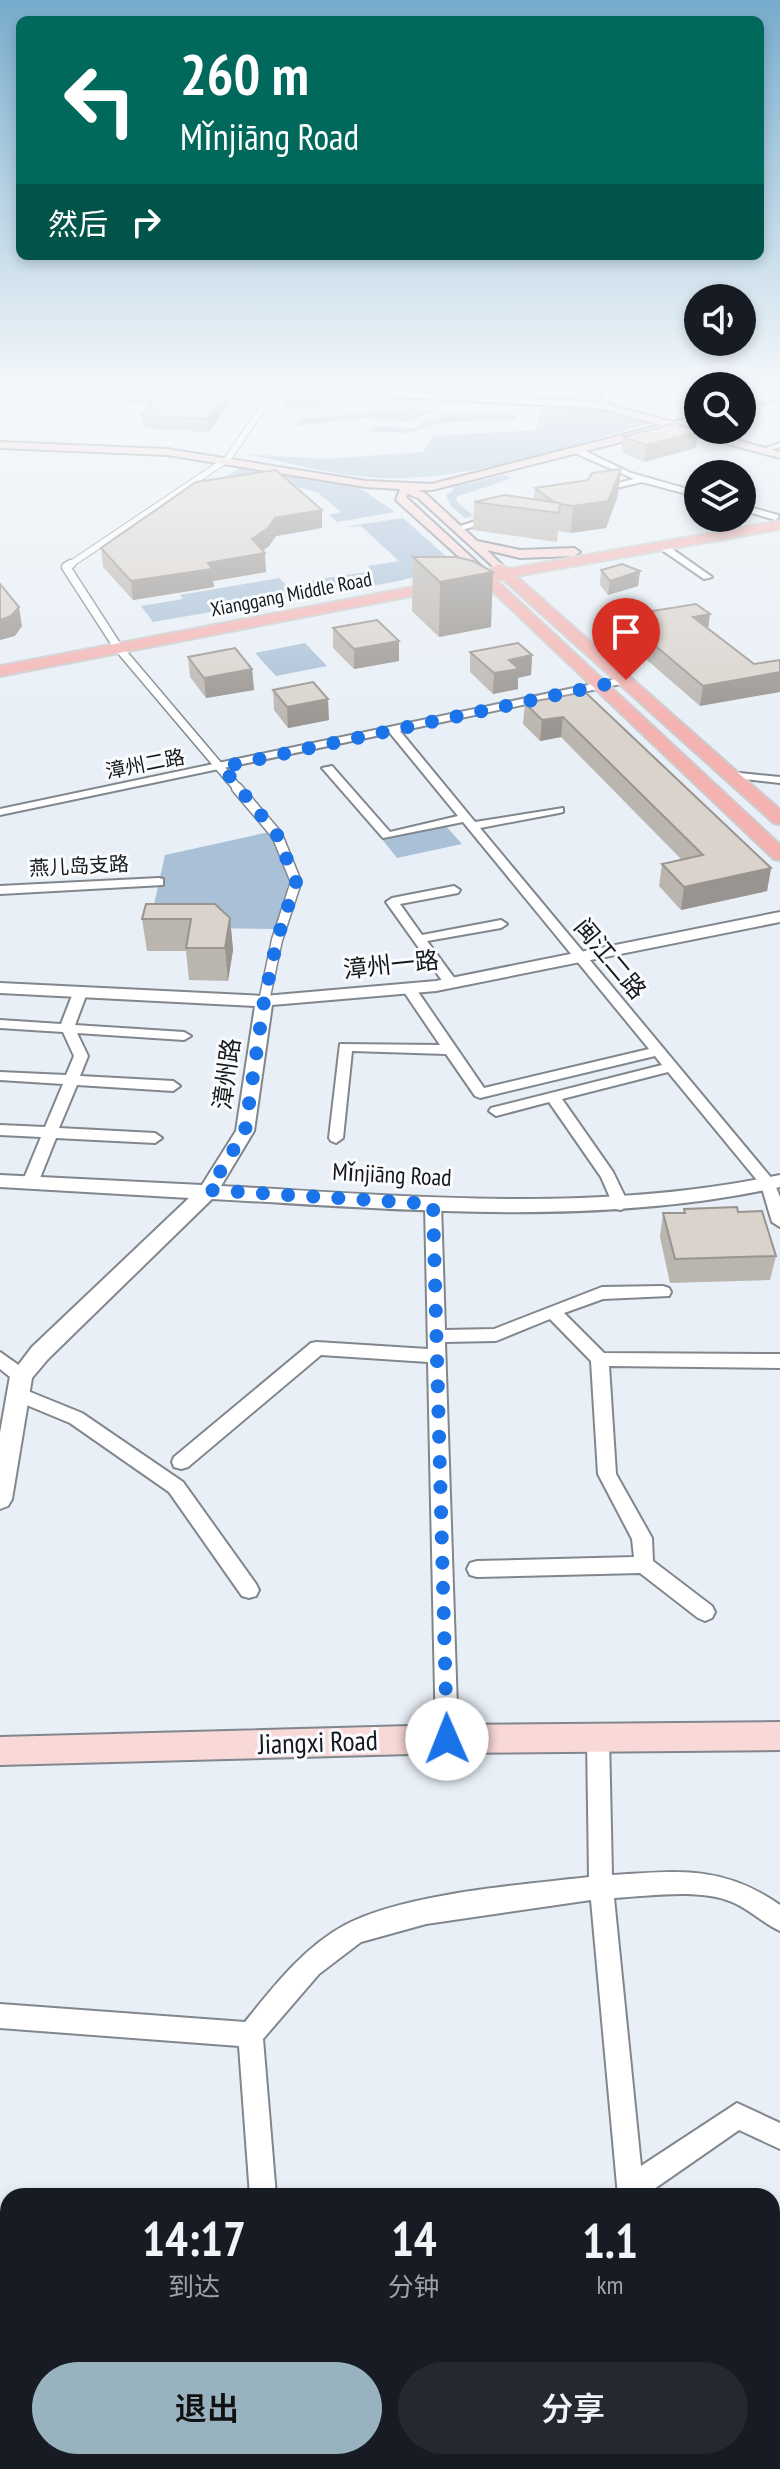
<!DOCTYPE html>
<html lang="zh">
<meta charset="utf-8">
<style>
body{margin:0;font-family:"PT Sans Narrow","Noto Sans SC",sans-serif;background:#242831;color:#f1f3f6;height:100vh;display:flex;flex-direction:column;font-size:30px;white-space:nowrap}
*{box-sizing:border-box;margin:0}
p{font-size:26px;color:#9ea1a6}
.icon{flex:none;width:44px;height:44px;fill:none;stroke:currentColor;stroke-width:2;stroke-linecap:round;stroke-linejoin:round}
.map{position:relative;flex:1;overflow:hidden}
.details{position:absolute;left:0px;top:2188px;width:780px;height:282px;display:flex;flex-direction:column;background:#171b24;border-radius:24px 24px 0 0;box-shadow:0 4px 12px #0003}
.details>*{flex:none}
.guide{position:absolute;left:16px;top:16px;width:748px;height:244px;border-radius:12px;box-shadow:0 4px 12px #0003;background:#00695c;color:#fff;overflow:hidden}
.fabs{position:absolute;left:684px;top:284px;display:grid;gap:16px}
.fabs a{display:grid;place-items:center;width:72px;height:72px;border-radius:50%;background:#171b24;box-shadow:0 4px 12px #0003;font-size:40px}
.pin{position:absolute;display:grid;place-items:center;width:68px;height:68px;color:#fff;margin:-82px -34px;border-radius:50% 50% 50% 0;rotate:-45deg;box-shadow:0 0 8px #0007}
.pin .icon{rotate:45deg}
.me{position:absolute;width:88px;margin:-44px;rotate:359deg;stroke-linejoin:round;filter:drop-shadow(0 0 6px #0008)}
.turn{display:flex;align-items:center;gap:28px;height:168px;padding:0 32px;font-size:36px}
.turn .icon{width:104px;height:104px;stroke-width:2.5}
.turn b{display:block;font-size:56px;line-height:68px}
.then{display:flex;align-items:center;height:76px;padding:0 32px;background:#0003;gap:16px;font-size:30px}
.eta{display:flex;justify-content:space-evenly;align-items:center;height:136px;text-align:center}
.eta b{font-size:48px;font-weight:600;line-height:56px}
.action{display:flex;gap:16px;margin-top:auto;padding:16px 32px}
.action a{flex:1;height:92px;border-radius:48px;background:#98b2c0;color:#111;font-size:32px;font-weight:600;line-height:92px;text-align:center}
.action a+a{background:#242831;color:#f1f3f6}
.map>svg:first-child{display:block}
.green{fill:#a9c0d7}
.lines{fill:none;stroke-linecap:round;stroke-linejoin:round}
.pedestrian-far2-casing{stroke:#81878d;stroke-width:8}
.pedestrian-far1-casing{stroke:#81878d;stroke-width:11}
.pedestrian-casing{stroke:#81878d;stroke-width:13}
.minor-casing{stroke:#81878d;stroke-width:4}
.tertiary-casing{stroke:#81878d;stroke-width:4}
.secondary-casing{stroke:#81878d;stroke-width:4}
.primary-casing{stroke:#cccccd;stroke-width:4}
.pedestrian-far2{stroke:#fff;stroke-width:6}
.pedestrian-far1{stroke:#fff;stroke-width:8}
.pedestrian{stroke:#fff;stroke-width:10}
.minor{fill:#fff;fill-rule:evenodd}
.tertiary{fill:#fff;fill-rule:evenodd}
.secondary{fill:#f9d9d8;fill-rule:evenodd}
.primary{fill:#f4b2b0;fill-rule:evenodd}
.wall{fill:#bbb5af}
.shaded-wall{fill:#99948f}
.building{fill:#dad3cc;stroke:#99948f;stroke-width:2}
.route{stroke:#1a73e8;stroke-width:14;stroke-dasharray:0 25.2}
.labels{text-anchor:middle;stroke-width:6;stroke-linejoin:round;paint-order:stroke}
.far-street-label{font-size:20px;fill:#16181a;stroke:#f9fbfe}
.street-label{font-size:24px;fill:#16181a;stroke:#f9fbfe}
.near-street-label{font-size:28px;fill:#16181a;stroke:#f9fbfe}
</style>
<div class="map">
<svg width="780" height="2469" viewBox="0 0 780 2469">
<rect width="100%" height="100%" fill="#e8eff6"/>
<!-- green -->
<g class="green">
<polygon points="352,396 370,398 316,408 281,408 286,401 299,398 349,399"/>
<path d="M 543,406 L 593,408 L 651,423 C 564,447 475,480 383,478 C 338,477 290,463 245,454 L 323,459 L 423,452 L 434,436 L 536,430 Z"/>
<polygon points="414,408 434,411 409,422 364,418 296,426 298,419"/>
<polygon points="441,413 513,413 517,419 440,423 409,433 369,432 373,426 412,428 443,415"/>
<polygon points="241,467 360,488 395,512 337,522 329,515 341,512 317,492 293,486 200,494"/>
<polygon points="504,475 512,478 456,497 457,502 474,516 465,518 451,506 446,495 453,491 453,487"/>
<path d="M 403,518 L 447,557 C 426,585 353,587 319,593 L 308,581 L 372,571 L 368,566 L 399,561 L 361,526 L 344,527 Z"/>
<polygon points="279,578 298,597 153,622 141,606 183,599 180,595"/>
<polygon points="305,643 327,666 276,676 255,653"/>
<polygon points="445,825 462,844 397,858 382,839"/>
<polygon points="269,832 289,882 275,929 149,927 165,855"/>
</g>
<g class="lines">
<!-- pedestrian-far2 casing -->
<g class="pedestrian-far2-casing">
<g id="pedestrian-far2">
<polyline points="229,457 276,388"/>
<polyline points="68,566 226,460"/>
</g>
</g>
<!-- pedestrian-far1 casing -->
<g class="pedestrian-far1-casing">
<polyline id="pedestrian-far1" points="71,564 66,567 117,646 239,790"/>
</g>
<!-- pedestrian casing -->
<g class="pedestrian-casing">
<polyline id="pedestrian" points="237,788 277,835 296,882 277,940 264,1001"/>
</g>
<!-- minor casing -->
<g class="minor-casing">
<g id="minor">
<polygon points="528,388 535,388 526,402 522,400"/>
<polygon points="605,388 613,388 608,404 604,406 600,404"/>
<polygon points="780,443 780,447 770,450 766,448"/>
<polygon points="575,449 581,449 631,473 698,492 698,497 642,482 595,493 595,489 634,479 575,453"/>
<polygon points="742,505 778,515 779,517 775,520 742,510"/>
<polygon points="494,515 498,518 497,520 458,531 454,528"/>
<polygon points="659,544 665,544 712,577 704,579 659,548"/>
<polygon points="626,677 631,680 630,682 400,731 475,822 563,808 563,812 559,813 480,828 773,1180 780,1197 780,1227 772,1222 761,1185 668,1072 562,1099 613,1172 629,1205 621,1210 615,1209 601,1177 549,1102 496,1116 489,1111 491,1108 662,1065 655,1056 480,1098 475,1096 446,1054 352,1051 343,1138 336,1143 331,1141 329,1138 340,1044 440,1045 402,989 404,986 414,986 484,1088 649,1049 463,822 383,838 322,768 332,766 390,832 458,816 390,733 0,815 0,809"/>
<polygon points="730,772 780,777 780,783 726,777 726,773"/>
<polygon points="159,878 163,879 163,885 0,894 0,886"/>
<polygon points="454,886 460,890 458,893 400,904 422,935 501,920 507,924 501,928 427,941 458,983 451,987 446,986 386,902 392,898"/>
<polygon points="80,989 87,993 75,1025 184,1032 191,1036 184,1040 77,1033 88,1056 80,1076 173,1081 180,1086 173,1091 77,1085 59,1128 155,1133 162,1138 155,1143 56,1138 38,1183 30,1188 22,1183 41,1137 0,1135 0,1125 45,1127 63,1084 0,1080 0,1072 66,1075 74,1056 63,1032 0,1028 0,1020 61,1024 73,993"/>
<polygon points="433,1199 441,1204 445,1330 494,1329 602,1287 663,1286 669,1288 671,1292 669,1296 603,1299 564,1313 604,1353 780,1354 780,1368 609,1366 616,1474 652,1538 653,1561 712,1606 715,1612 712,1618 705,1621 698,1618 640,1573 477,1577 470,1575 467,1569 470,1563 477,1561 634,1557 632,1539 598,1474 591,1361 550,1319 496,1341 445,1342 458,1739 455,1746 447,1749 439,1746 436,1739 428,1362 321,1355 188,1467 181,1469 174,1467 172,1462 174,1457 311,1343 317,1342 428,1349 425,1204"/>
<polygon points="0,1352 27,1371 30,1376 27,1381 15,1381 0,1369"/>
<polygon points="18,1387 82,1413 183,1482 256,1584 259,1590 256,1596 249,1598 242,1596 169,1492 70,1423 12,1399 9,1394 12,1389"/>
<path d="M 598,1727 L 606,1730 L 609,1737 L 612,1875 C 678,1871 723,1865 780,1905 L 780,1931 C 763,1923 749,1909 732,1902 C 701,1888 647,1896 614,1898 L 641,2166 L 737,2103 L 780,2123 L 780,2149 L 739,2130 L 644,2196 L 618,2196 L 591,1900 L 426,1924 L 361,1942 L 319,1974 L 263,2039 L 276,2196 L 250,2196 L 239,2046 L 0,2028 L 0,2004 L 245,2022 C 273,1987 304,1947 345,1925 C 406,1893 520,1885 589,1877 L 587,1737 L 590,1730 Z"/>
<polygon points="273,2462 303,2462 304,2469 274,2469"/>
</g>
</g>
<!-- tertiary casing -->
<g class="tertiary-casing">
<g id="tertiary">
<path d="M 780,912 L 780,922 L 436,991 L 272,1005 L 254,1131 L 221,1186 C 407,1196 596,1214 780,1175 L 780,1187 C 593,1228 401,1209 212,1199 L 48,1359 L 32,1378 L 12,1499 L 8,1506 L 0,1509 L 0,1433 L 10,1376 L 32,1347 L 189,1198 L 0,1187 L 0,1175 L 202,1185 L 236,1131 L 255,1006 L 0,993 L 0,983 L 264,996 L 436,981 Z"/>
<polygon points="772,2328 780,2331 780,2368 772,2365"/>
<polygon points="110,2462 158,2462 155,2469 107,2469"/>
</g>
</g>
<!-- secondary casing -->
<g class="secondary-casing">
<g id="secondary">
<polygon points="278,388 330,388 598,402 673,422 698,416 698,422 684,426 780,452 780,458 672,429 432,490 418,490 426,494 477,541 520,550 574,548 580,552 574,556 520,558 487,550 504,567 498,571 418,498 408,494 406,497 482,567 484,570 478,574 396,500 400,489 366,487 167,455 0,448 0,442 167,449 366,481 432,484 661,425 598,408 283,391"/>
<polygon points="780,392 780,398 742,408 742,402"/>
<polygon points="780,1722 780,1750 447,1753 0,1765 0,1737 447,1725"/>
</g>
</g>
<!-- primary casing -->
<g class="primary-casing">
<polygon id="primary" points="780,521 780,529 516,576 780,810 780,824 774,823 503,579 496,580 780,845 780,860 774,859 483,582 0,676 0,666 476,575 471,570 478,566 489,573 495,572 492,568 499,564 509,569"/>
</g>
<!-- pedestrian-far2 -->
<use href="#pedestrian-far2" class="pedestrian-far2"/>
<!-- pedestrian-far1 -->
<use href="#pedestrian-far1" class="pedestrian-far1"/>
<!-- pedestrian -->
<use href="#pedestrian" class="pedestrian"/>
<!-- minor -->
<use href="#minor" class="minor"/>
<!-- tertiary -->
<use href="#tertiary" class="tertiary"/>
<!-- secondary -->
<use href="#secondary" class="secondary"/>
<!-- primary -->
<use href="#primary" class="primary"/>
</g>
<!-- wall -->
<g class="wall">
<polygon points="0,388 227,388 230,404 208,432 143,428 142,416 152,405 112,401 48,403 7,399 0,395"/>
<polygon points="698,432 696,448 644,462 622,453 623,437"/>
<polygon points="535,488 618,495 606,528 571,533 558,531 557,542 473,530 474,502 534,499"/>
<polygon points="322,528 276,536 269,546 263,551 266,572 213,581 214,587 133,600 103,567 101,548"/>
<polygon points="413,557 491,627 439,637 412,611"/>
<polygon points="601,570 640,571 638,586 608,595 600,585"/>
<polygon points="710,614 708,629 754,664 700,706 624,640 626,621"/>
<polygon points="333,628 399,661 354,669 333,648"/>
<polygon points="470,652 532,655 531,675 518,677 518,689 493,694 470,672"/>
<polygon points="188,657 252,669 254,690 206,698 190,677"/>
<polygon points="273,690 329,720 288,728 274,710"/>
<polygon points="585,692 771,868 767,891 681,910 659,886 662,864 682,860 561,737 540,741 523,724 525,703"/>
<polygon points="230,918 233,950 228,981 189,980 186,951 147,951 142,919"/>
<polygon points="684,1209 738,1212 776,1256 770,1280 670,1283 660,1237 663,1213 683,1213"/>
</g>
<!-- shaded-wall -->
<g class="shaded-wall">
<polygon points="229,392 230,404 208,432 207,419"/>
<polygon points="698,432 696,448 644,462 646,445"/>
<polygon points="621,469 618,495 606,528 571,533 573,506"/>
<polygon points="322,510 322,528 276,536 269,546 257,555 265,553 266,572 213,581 214,587 133,600 131,581 208,563 252,539 275,518"/>
<polygon points="640,571 638,586 608,595 610,581"/>
<polygon points="493,572 491,627 439,637 440,582"/>
<polygon points="19,607 22,626 15,636 0,640 0,620"/>
<polygon points="710,614 707,634 693,617"/>
<polygon points="399,641 399,661 354,669 354,649"/>
<polygon points="532,655 531,675 518,678 518,689 493,694 494,673 509,660"/>
<polygon points="252,669 254,690 206,698 204,678"/>
<polygon points="780,672 780,692 700,706 703,686"/>
<polygon points="328,699 329,720 288,728 287,707"/>
<polygon points="563,717 561,737 540,741 542,720"/>
<polygon points="771,868 767,891 681,910 684,887"/>
<polygon points="230,918 233,950 228,981 225,948"/>
</g>
<!-- building -->
<g class="building">
<polygon points="12,388 227,388 229,392 207,419 142,416 162,394 111,389 46,391"/>
<polygon points="676,423 698,432 646,445 623,437"/>
<polygon points="621,469 608,501 573,506 560,504 560,503 554,502 535,488 588,480 592,473"/>
<polygon points="276,470 322,510 275,518 268,528 252,539 265,553 208,563 212,569 131,581 101,548 196,482"/>
<polygon points="505,495 560,503 559,513 474,502"/>
<polygon points="413,557 456,557 473,561 493,572 440,582"/>
<polygon points="622,564 640,571 610,581 601,570"/>
<polygon points="0,584 19,607 11,616 0,620"/>
<polygon points="696,604 710,614 693,617 754,664 780,660 780,672 703,686 626,621 634,614"/>
<polygon points="377,620 399,641 354,649 333,628"/>
<polygon points="518,643 532,655 509,660 519,669 494,673 470,652"/>
<polygon points="235,648 252,669 204,678 188,657"/>
<polygon points="313,682 328,699 287,707 273,690"/>
<polygon points="585,692 771,868 684,887 662,864 703,855 563,717 542,720 525,703"/>
<polygon points="146,904 215,904 230,918 225,948 186,948 191,919 142,919"/>
<polygon points="737,1207 738,1212 762,1211 776,1256 675,1259 663,1213 685,1213 684,1209"/>
</g>
<!-- sky -->
<linearGradient id="sky" x2="0" y2="1"><stop stop-color="#77accc"/><stop offset="0.53" stop-color="#f5f8fb"/><stop offset="1" stop-color="#f5f8fb" stop-opacity="0"/></linearGradient>
<rect width="780" height="733" fill="url(#sky)"/>
<g class="lines">
<!-- route -->
<polyline class="route" points="447,1739 433,1204 209,1190 245,1131 264,1001 277,940 296,882 277,835 222,767 626,680"/>
</g>
<g class="labels">
<!-- far-street labels -->
<g class="far-street-label">
<text transform="translate(291 594) rotate(-11)" y="7">Xianggang Middle Road</text>
<text transform="translate(145 764) rotate(-11)" y="7">漳州二路</text>
<text transform="translate(79 866) rotate(-3)" y="7">燕儿岛支路</text>
</g>
<!-- street labels -->
<g class="street-label">
<text transform="translate(610 959) rotate(50)" y="8">闽江二路</text>
<text transform="translate(391 965) rotate(-6)" y="8">漳州一路</text>
<text transform="translate(227 1074) rotate(-82)" y="8">漳州路</text>
<text transform="translate(392 1175) rotate(3)" y="8">Mǐnjiāng Road</text>
</g>
<!-- near-street labels -->
<g class="near-street-label">
<text transform="translate(318 1742) rotate(-2)" y="10">Jiangxi Road</text>
</g>
</g>
</svg>
<div class="fabs">
<a><svg class="icon" aria-label="sound" viewBox="0 0 24 24"><path d="M4 9h4l5-4v14l-5-4H4zM17 9q2 3 0 6"/></svg></a>
<a><svg class="icon" aria-label="search" viewBox="0 0 24 24"><circle cx="10" cy="10" r="6"/><path d="M15 15l6 6"/></svg></a>
<a><svg class="icon" aria-label="layers" viewBox="0 0 24 24"><path d="M12 4l9 5-9 5-9-5zM3 14l9 5 9-5"/></svg></a>
</div>
<div class="pin" style="left:626px;top:680px;background:#d93025"><svg class="icon" aria-label="arrive" viewBox="0 0 24 24"><path d="M6 21V4h12l-3 4 3 4H6"/></svg></div>
<svg class="me" style="left:447px;top:1739px" viewBox="-20 -20 40 40"><circle r="19" fill="#fff"/><path d="M0-13L10 11 0 6-10 11z" fill="#1a73e8"/></svg>
<div class="guide">
<div class="turn"><svg class="icon" aria-label="left" viewBox="0 0 24 24"><path d="M17 20v-9H6M10 6l-5 5 5 5"/></svg><div><b>260 m</b>Mǐnjiāng Road</div></div>
<div class="then">然后<svg class="icon" aria-label="right" viewBox="0 0 24 24"><path d="M7 20v-9h11M14 6l5 5-5 5"/></svg></div>
</div>
<section class="details">
<div class="eta">
<div><b>14:17</b><p>到达</p></div>
<div><b>14</b><p>分钟</p></div>
<div><b>1.1</b><p>km</p></div>
</div>
<div class="action"><a>退出</a><a>分享</a></div>
</section>
</div>
